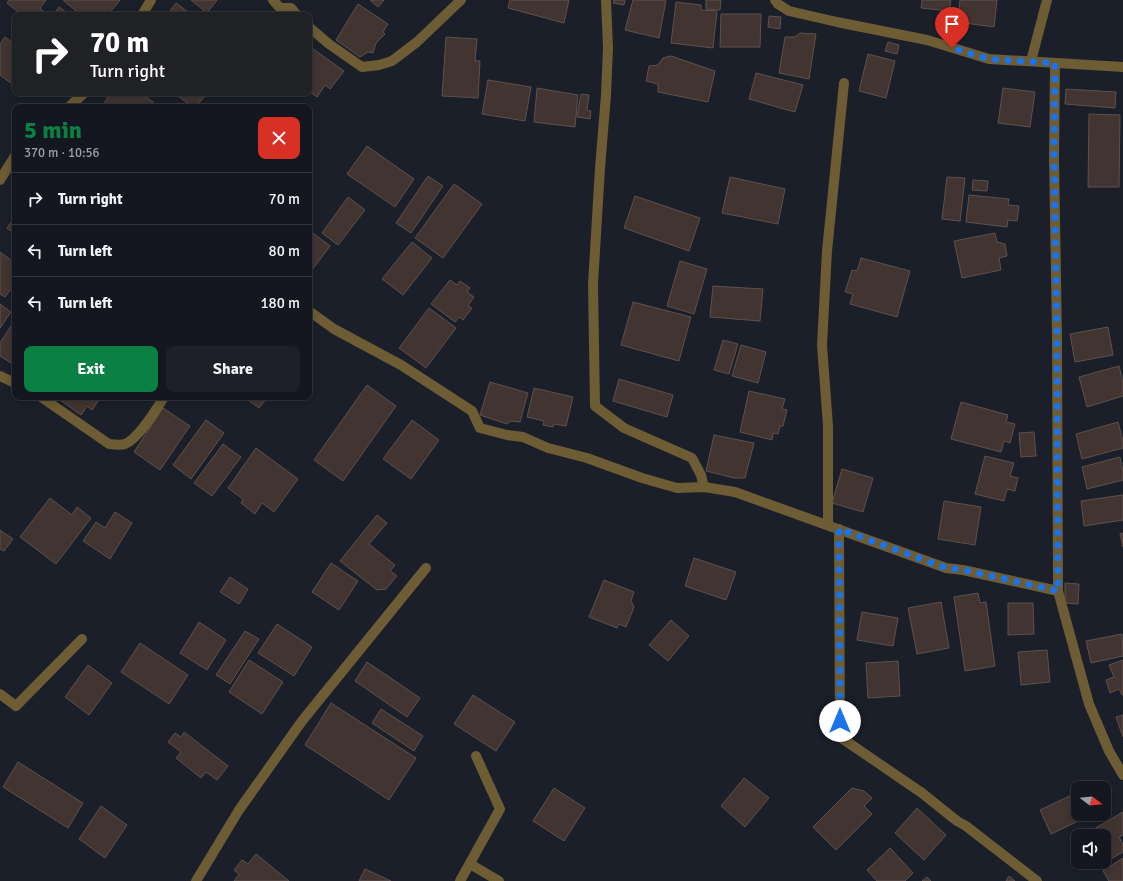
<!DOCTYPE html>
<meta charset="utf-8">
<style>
body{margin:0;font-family:Signika,sans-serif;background:#1d2028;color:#f1f3f6;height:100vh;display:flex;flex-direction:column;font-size:15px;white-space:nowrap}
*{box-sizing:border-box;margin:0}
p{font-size:13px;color:#9d9fa4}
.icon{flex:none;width:22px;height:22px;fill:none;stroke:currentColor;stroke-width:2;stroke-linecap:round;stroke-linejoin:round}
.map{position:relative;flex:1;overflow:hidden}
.panel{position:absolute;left:12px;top:104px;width:300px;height:296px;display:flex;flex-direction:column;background:#14171f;border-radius:8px;box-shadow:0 2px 10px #0003,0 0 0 1px #33363d}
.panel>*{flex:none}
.top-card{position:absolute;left:12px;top:12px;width:300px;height:84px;border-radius:8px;box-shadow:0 2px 10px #0003,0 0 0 1px #33363d;background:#202124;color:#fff;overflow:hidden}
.needle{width:26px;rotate:106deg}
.buttons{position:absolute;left:1071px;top:781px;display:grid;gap:8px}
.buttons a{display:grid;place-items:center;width:40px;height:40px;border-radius:8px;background:#14171f;box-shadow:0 2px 10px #0003,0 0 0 1px #33363d;font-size:20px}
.pin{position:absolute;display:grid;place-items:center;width:34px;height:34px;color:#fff;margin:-41px -17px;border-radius:50% 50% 50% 0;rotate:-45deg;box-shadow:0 0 4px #0007}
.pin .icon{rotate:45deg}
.me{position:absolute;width:44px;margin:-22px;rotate:0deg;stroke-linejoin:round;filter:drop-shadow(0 0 3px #0008)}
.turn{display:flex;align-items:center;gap:14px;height:84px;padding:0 12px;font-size:18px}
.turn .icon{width:52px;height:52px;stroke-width:2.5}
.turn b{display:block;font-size:28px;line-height:34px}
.round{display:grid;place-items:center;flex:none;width:42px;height:42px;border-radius:8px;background:#1d2028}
.overview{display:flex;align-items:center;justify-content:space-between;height:68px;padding:0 12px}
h1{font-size:24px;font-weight:700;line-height:30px;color:#0b8043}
.primary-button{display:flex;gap:8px;margin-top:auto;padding:8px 12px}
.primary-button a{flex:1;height:46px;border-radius:8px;background:#0b8043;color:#fff;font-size:16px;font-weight:700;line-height:46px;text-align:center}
.primary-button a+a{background:#1d2028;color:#f1f3f6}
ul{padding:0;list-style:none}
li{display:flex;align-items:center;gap:12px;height:52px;padding:0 12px;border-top:1px solid #33363d}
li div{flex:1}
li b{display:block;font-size:15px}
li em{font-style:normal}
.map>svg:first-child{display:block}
.building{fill:#423531;stroke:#5f514c}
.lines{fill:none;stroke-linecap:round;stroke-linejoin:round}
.street{stroke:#6d5c34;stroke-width:10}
.route{stroke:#1a73e8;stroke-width:7;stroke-dasharray:0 12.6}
</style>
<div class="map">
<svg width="1123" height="881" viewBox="0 0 1123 881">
<rect width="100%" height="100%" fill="#1a1f29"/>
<!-- building -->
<g class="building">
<polygon points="9,0 46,0 40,8 44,12 42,15 22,15 7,3"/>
<polygon points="63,0 120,0 108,15 81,15"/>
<polygon points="191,0 217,0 207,13"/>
<polygon points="370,0 384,0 378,7"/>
<polygon points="510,0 569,0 564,23 508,8"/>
<polygon points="614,0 625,0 624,5 613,3"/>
<polygon points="633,0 666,0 659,38 625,30"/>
<polygon points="706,0 721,0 720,10 706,9"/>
<polygon points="922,0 951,0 949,11 921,8"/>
<polygon points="960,0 997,0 994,27 958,22"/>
<polygon points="676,2 701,5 701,10 717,11 713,48 671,43"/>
<polygon points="176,3 192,15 167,15"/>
<polygon points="358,4 388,24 383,32 385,34 376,43 373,53 368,52 360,57 336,40"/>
<polygon points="59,7 70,15 53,15"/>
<polygon points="721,14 761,14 760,47 720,47"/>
<polygon points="769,16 781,17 780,29 768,27"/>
<polygon points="800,33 816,34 809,79 779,73 785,37 795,37"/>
<polygon points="5,37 15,45 15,86 0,75 0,44"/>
<polygon points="446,37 477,39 475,61 480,61 478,98 442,96"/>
<polygon points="888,42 899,45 897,54 885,51"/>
<polygon points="309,46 344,71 330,89 325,85 317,97 309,91"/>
<polygon points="868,54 895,61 886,98 859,91"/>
<polygon points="671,56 715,71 708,102 658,92 658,84 646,81 649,66 658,65 663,58"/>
<polygon points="756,73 803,85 795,112 749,99"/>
<polygon points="488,80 531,87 525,121 482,114"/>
<polygon points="537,88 578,95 575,127 534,122"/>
<polygon points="1003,88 1035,92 1030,127 998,123"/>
<polygon points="1066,89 1116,92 1115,108 1065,104"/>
<polygon points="109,93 140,93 153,102 150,107 105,107 102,106 109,96"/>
<polygon points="174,93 207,93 196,107 193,107"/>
<polygon points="581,94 589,95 587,110 591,111 590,119 577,117"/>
<polygon points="1089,114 1120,115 1119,187 1088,187"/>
<polygon points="367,146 414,179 395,207 347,174"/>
<polygon points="428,176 443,186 411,233 396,223"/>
<polygon points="730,177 785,189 778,224 722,213"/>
<polygon points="947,177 965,178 960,221 942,219"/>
<polygon points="973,180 988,181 987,191 972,190"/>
<polygon points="454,184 482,204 443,258 415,238"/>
<polygon points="969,195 1009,199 1008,205 1019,206 1017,221 1008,220 1007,227 966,222"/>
<polygon points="635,196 700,218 689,251 624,228"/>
<polygon points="348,197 365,210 338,245 322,233"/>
<polygon points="15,217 15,234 7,228"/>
<polygon points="309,230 330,246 309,274"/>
<polygon points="995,233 997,242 1005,244 1007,256 999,258 1001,270 962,278 954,241"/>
<polygon points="412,242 432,258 403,295 382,279"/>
<polygon points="0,252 15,263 15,284 5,297 0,294"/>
<polygon points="861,258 910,271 897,317 850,304 853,294 845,292 852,270 857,271"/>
<polygon points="680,261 707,269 694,314 667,306"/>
<polygon points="450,280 457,285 460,281 470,288 467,292 474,297 468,306 472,308 463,320 459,317 455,322 431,304"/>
<polygon points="713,286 763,289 760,321 710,317"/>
<polygon points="633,302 691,317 679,361 621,345"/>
<polygon points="0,304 11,312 0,328"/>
<polygon points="429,308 456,328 426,368 399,348"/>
<polygon points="15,320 15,358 11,363 0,356 0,343"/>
<polygon points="1108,327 1113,355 1075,362 1070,334"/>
<polygon points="723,340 738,344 729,374 714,370"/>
<polygon points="741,345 766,352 758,383 732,376"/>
<polygon points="1119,366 1123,382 1123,396 1087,407 1079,377"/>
<polygon points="619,379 673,395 667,417 613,401"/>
<polygon points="490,382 528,393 520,422 511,421 507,424 480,415"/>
<polygon points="367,385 396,406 343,481 314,460"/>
<polygon points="534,388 573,397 566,426 554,424 553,427 543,425 544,421 527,417"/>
<polygon points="749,391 785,399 782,409 787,410 783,426 780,426 778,434 773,433 772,440 740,432"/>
<polygon points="56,397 101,397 92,410 87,406 81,415"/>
<polygon points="244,397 268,397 259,408"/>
<polygon points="961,402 1008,415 1006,422 1015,424 1010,443 1004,441 1001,452 951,439"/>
<polygon points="163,408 190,426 160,470 134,452"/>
<polygon points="206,420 224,433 191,479 173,465"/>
<polygon points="412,420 439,440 411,479 383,459"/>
<polygon points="1118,422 1123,441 1123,448 1082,459 1076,434"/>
<polygon points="1034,432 1036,456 1021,457 1019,433"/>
<polygon points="714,435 754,443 745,478 734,478 706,471"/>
<polygon points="223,444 241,457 212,496 194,483"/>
<polygon points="256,448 298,479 274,512 262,503 255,514 241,503 243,499 228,488"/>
<polygon points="985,456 1014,463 1010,476 1018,478 1015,491 1007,489 1004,501 975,494"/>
<polygon points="1120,457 1123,471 1123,480 1087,489 1082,467"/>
<polygon points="842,469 873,478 863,512 832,503"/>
<polygon points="1123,495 1123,520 1084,526 1081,501"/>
<polygon points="50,498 72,515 77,507 91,518 56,564 20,537"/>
<polygon points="944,501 981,507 975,545 938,539"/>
<polygon points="115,512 132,523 110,559 83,541 96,522 105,528"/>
<polygon points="377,515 387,523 369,544 395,565 390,571 397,576 386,589 377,590 340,561"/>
<polygon points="0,530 13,539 4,551 0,549"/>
<polygon points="1123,533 1123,547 1120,534"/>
<polygon points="694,558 736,572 726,600 685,586"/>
<polygon points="331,563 358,581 339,610 312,592"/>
<polygon points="230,577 248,589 239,604 220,592"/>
<polygon points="604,580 634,592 631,601 634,607 626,627 619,624 617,628 589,617"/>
<polygon points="1065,583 1079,584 1078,604 1065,603"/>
<polygon points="978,593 980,603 986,602 995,666 965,671 954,597"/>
<polygon points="941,602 949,648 917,654 908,608"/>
<polygon points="1008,603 1033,603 1034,634 1008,635"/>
<polygon points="862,612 898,618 893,646 857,640"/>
<polygon points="671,620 689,636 668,661 649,645"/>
<polygon points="199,622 226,640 207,670 180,653"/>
<polygon points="277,624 312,647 294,676 258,653"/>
<polygon points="245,631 259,639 230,684 216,675"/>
<polygon points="1122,634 1123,656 1091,663 1086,641"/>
<polygon points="140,643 188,675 169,704 121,672"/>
<polygon points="1047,650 1050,682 1021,685 1018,652"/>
<polygon points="249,660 283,682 262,714 229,692"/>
<polygon points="1123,660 1123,695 1122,695 1119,689 1110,693 1106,680 1114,677 1109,665"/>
<polygon points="898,661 900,696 868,698 866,663"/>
<polygon points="367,662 420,698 407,717 355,681"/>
<polygon points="88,665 112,683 89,715 65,697"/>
<polygon points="473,695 515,722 496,751 454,724"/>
<polygon points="331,703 416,758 389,800 305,745"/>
<polygon points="381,709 423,736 414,751 372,723"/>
<polygon points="1123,715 1123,737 1116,717"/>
<polygon points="184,732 228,766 217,780 206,772 201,778 176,758 181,752 168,742 175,733 181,737"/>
<polygon points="18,762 83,803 68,828 3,787"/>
<polygon points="744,778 769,798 745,827 721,806"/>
<polygon points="554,788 585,808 564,841 533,821"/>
<polygon points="852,788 864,791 872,798 864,806 872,814 836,850 813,827"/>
<polygon points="1078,792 1078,814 1093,814 1051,834 1040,810"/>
<polygon points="101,806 127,825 105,858 79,839"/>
<polygon points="917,808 946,835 924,860 895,833"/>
<polygon points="1123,812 1123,835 1119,837 1123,844 1123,852 1095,868 1092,862 1104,862 1104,836 1082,836"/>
<polygon points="890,848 913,873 905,881 877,881 867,870"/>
<polygon points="256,854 289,881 234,881 239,874 234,870 242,860 248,864"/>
<polygon points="1123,858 1123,881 1109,881 1103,871"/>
<polygon points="365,869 391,881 359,881"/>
<polygon points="1009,876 1015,881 1006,881"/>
<polygon points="927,877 931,881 922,881"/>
</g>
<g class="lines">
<!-- street -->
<g class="street">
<polyline points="273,0 280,8 291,8 297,15"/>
<polyline points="606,0 608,48 606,95 600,168 593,284 595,406 624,428 692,458 701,475 704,487"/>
<polyline points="775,0 778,4 789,11 837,22 927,40 989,59 1123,67"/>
<polyline points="142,15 151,0"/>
<polyline points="309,27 329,44 362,67 379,65 392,61 417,42 461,0"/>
<polyline points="1031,61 1047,0"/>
<polyline points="1055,63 1054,158 1057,336 1058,591"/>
<polyline points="69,107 84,93"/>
<polyline points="0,180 15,156"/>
<polyline points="309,311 334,329 401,365 472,411 480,428 507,435 523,437 548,448 587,458 642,478 677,488 704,487 735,492 946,568 963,570 1058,591 1089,704 1109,751 1123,775"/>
<polyline points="0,376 15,383"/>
<path d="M 41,397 L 109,444 C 115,444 120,446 125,444 C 139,438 156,410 164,397"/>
<polyline points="828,525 828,426 822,345 827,251 844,83"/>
<polyline points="839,529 840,737 922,793 957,821 966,826 1037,881"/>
<polyline points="0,694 16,706 82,639"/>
<polyline points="470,864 499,881"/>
<polyline points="196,881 239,810 302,721 426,568"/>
<polyline points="460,881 500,809 476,756"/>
</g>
</g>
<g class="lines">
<!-- route -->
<polyline class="route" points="840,721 839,529 946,568 964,570 1058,591 1057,336 1054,158 1055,63 989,59 952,48"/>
</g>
</svg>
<div class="buttons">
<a><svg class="needle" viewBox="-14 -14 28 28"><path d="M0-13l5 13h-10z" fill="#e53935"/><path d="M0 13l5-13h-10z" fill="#9d9fa4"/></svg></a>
<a><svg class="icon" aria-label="sound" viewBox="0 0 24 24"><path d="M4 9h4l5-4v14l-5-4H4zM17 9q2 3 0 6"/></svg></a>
</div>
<div class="pin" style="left:952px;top:48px;background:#d93025"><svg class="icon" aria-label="arrive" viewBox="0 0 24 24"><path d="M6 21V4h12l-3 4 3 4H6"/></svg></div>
<svg class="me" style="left:840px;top:721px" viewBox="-20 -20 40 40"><circle r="19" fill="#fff"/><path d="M0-13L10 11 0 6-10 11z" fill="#1a73e8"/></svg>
<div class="top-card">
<div class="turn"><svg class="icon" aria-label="right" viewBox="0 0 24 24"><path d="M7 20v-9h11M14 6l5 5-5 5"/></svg><div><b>70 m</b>Turn right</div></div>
</div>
<section class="panel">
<div class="overview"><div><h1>5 min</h1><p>370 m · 10:56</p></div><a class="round" style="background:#d93025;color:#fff"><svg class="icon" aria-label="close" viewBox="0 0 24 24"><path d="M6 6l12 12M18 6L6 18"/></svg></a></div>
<ul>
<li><svg class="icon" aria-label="right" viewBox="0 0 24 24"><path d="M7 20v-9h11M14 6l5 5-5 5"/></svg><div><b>Turn right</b></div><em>70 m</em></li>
<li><svg class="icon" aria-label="left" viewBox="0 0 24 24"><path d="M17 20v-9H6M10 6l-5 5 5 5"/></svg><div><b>Turn left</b></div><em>80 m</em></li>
<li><svg class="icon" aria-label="left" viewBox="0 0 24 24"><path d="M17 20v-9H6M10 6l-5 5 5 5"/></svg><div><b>Turn left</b></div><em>180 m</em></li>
</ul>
<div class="primary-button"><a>Exit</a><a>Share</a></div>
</section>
</div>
